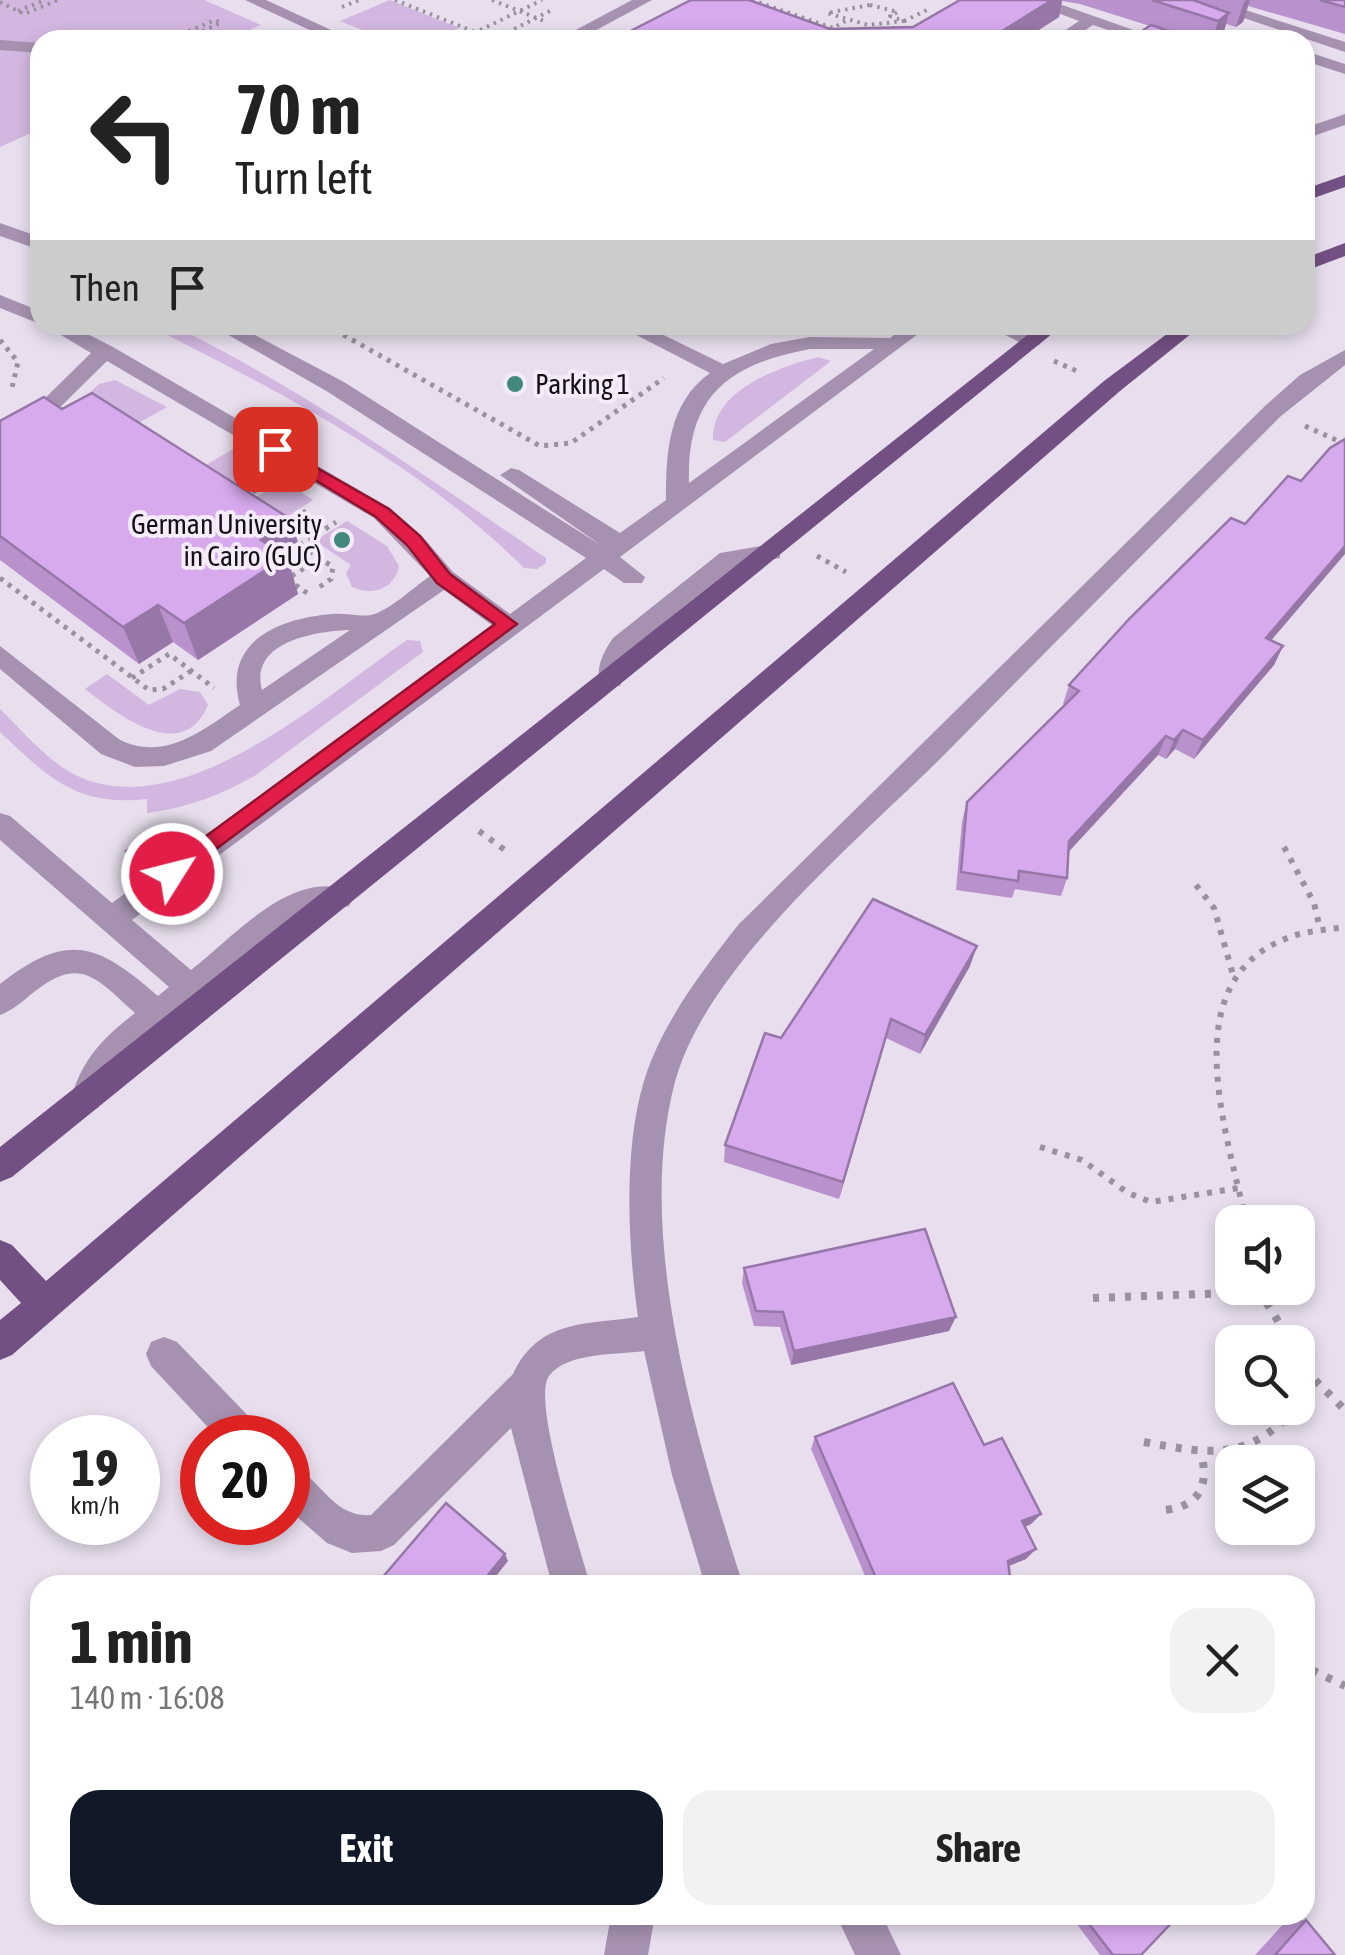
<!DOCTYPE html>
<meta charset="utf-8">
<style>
body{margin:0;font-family:"Asap Condensed",sans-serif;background:#f2f2f2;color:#222;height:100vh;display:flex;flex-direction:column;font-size:38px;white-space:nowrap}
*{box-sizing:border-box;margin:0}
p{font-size:32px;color:#767676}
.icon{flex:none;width:55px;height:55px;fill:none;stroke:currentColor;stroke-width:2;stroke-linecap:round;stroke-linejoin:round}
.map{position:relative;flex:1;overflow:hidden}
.panel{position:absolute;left:30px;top:1575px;width:1285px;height:350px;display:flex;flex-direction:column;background:#fff;border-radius:30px;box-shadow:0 5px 15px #0003}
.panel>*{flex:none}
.guide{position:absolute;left:30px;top:30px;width:1285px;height:305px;border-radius:30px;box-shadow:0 5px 15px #0003;background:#fff;color:#222;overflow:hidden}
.buttons{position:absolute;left:1215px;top:1205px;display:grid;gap:20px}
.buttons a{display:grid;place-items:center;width:100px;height:100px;border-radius:20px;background:#fff;box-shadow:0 5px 15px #0003;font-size:50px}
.speed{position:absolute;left:30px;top:1415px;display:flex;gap:20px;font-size:50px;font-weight:700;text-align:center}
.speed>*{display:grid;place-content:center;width:130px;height:130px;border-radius:50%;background:#fff;box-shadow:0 5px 15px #0003;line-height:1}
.speed small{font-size:25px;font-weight:400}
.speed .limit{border:15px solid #d22;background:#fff;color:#111}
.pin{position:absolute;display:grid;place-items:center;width:85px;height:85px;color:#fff;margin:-42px;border-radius:20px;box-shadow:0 5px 15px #0006}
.me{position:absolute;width:110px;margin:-55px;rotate:54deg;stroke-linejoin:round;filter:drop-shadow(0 0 8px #0008)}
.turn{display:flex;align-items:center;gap:35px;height:210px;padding:0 40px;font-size:45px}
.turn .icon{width:130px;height:130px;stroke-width:2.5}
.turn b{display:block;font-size:70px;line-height:85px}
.then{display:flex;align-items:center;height:95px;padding:0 40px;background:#0003;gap:20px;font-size:38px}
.round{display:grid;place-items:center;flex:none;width:105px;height:105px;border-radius:30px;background:#f2f2f2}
.head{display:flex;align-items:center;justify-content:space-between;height:170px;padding:0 40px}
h1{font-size:60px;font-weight:700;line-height:75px}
.cta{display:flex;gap:20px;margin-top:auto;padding:20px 40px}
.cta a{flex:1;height:115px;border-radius:30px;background:#111827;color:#fff;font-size:40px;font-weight:700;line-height:115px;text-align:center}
.cta a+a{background:#f2f2f2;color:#222}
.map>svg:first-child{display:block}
.green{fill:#d2b7e0}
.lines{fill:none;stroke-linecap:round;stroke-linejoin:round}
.path-far3{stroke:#99919e;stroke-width:4;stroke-dasharray:2.5 5;stroke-linecap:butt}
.path-far2{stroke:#99919e;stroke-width:5;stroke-dasharray:4 6;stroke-linecap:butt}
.path-far1{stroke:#99919e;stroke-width:6;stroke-dasharray:5 8;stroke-linecap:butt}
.path{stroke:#99919e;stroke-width:8;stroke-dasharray:6 10;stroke-linecap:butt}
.minor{fill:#a692b0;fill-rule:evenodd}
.major{fill:#725083;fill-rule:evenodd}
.wall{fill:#b992cd}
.shaded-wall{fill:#9677a7}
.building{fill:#d7aaee;stroke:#9677a7;stroke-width:2.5}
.route{fill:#e11d48;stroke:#92132f;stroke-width:2.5}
.poi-dot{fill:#44887d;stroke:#f5ebfb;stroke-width:4}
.labels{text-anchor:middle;stroke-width:8;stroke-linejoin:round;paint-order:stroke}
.far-poi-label{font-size:28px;fill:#141016;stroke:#f5ebfb;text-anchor:start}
</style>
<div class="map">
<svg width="1345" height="1955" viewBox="0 0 1345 1955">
<rect width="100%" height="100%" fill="#e8deee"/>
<!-- green -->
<g class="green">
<polygon points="0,0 204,0 261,25 226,40 40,40 40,129 0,147"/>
<path d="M 390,0 L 459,28 C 416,49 382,39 340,21 Z"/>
<path d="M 147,325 L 172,325 C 306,391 424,475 546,558 L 546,563 L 537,569 L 524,568 C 419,463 279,391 147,325 Z"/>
<path d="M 818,357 L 831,361 L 725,442 L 713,440 C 711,390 779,367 818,357 Z"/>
<polygon points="115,380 167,407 135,425 79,403 99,384"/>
<polygon points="233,449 274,475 242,494 201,468"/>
<polygon points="284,481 313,500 282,520 252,500"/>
<path d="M 347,521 L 387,546 L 399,566 C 394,590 372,596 352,587 L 346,573 L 351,565 L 315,541 Z"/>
<path d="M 407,640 L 420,641 L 423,652 L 256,775 C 221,795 187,808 147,813 L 147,799 C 76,807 48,777 0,732 L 0,709 C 24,732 50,765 82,778 C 188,821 324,697 407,640 Z"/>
<path d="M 107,674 L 149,705 L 180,689 L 200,692 L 208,705 C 182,767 115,712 85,689 Z"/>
</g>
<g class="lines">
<!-- path-far3 -->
<g class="path-far3">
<polyline points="395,0 495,40"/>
<polyline points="492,0 544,21"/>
<polyline points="752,0 833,28 847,20"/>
<polyline points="0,2 24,14 58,0"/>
<polygon points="870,5 898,12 890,16 904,21 868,25 827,13"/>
<polyline points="342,7 359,0"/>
<polyline points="18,11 45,0"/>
<polyline points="904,21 927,10"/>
<polyline points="494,39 550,11"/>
<polyline points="168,40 215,20 222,23"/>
<polyline points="182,40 221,23"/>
<polyline points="460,40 542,0"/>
</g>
<!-- path-far2 -->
<g class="path-far2">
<polyline points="326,325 540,446 571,443 664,378"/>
<polyline points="0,340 18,362 11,392"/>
<polyline points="1054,361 1079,372"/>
<polyline points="1305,426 1345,444"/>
<polyline points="244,497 268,483"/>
<polyline points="286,524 309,509"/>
<polyline points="293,540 333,567 331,579 318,588"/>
<polyline points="300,545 336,522"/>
<polyline points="817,556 846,572"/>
<polyline points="0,578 149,690 163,689 191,671"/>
<polyline points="307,593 287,579 320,558"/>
<polyline points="132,678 169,654 214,688"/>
</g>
<!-- path-far1 -->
<g class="path-far1">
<polyline points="479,831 509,853"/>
<polyline points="1284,847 1314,903 1320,929"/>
<polyline points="1196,885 1214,908 1233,975"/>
<polyline points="1040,1147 1082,1160 1128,1193 1151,1202 1239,1188"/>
<path d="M 1246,1222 C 1228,1135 1173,984 1285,939 C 1302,931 1326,930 1345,927"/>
</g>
<!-- path -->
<g class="path">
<polyline points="1258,1289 1291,1342"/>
<polyline points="1093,1298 1258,1292"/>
<polyline points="1298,1353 1316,1381 1345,1410"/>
<polyline points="1298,1405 1316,1381"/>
<path d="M 1144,1442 C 1210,1454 1247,1462 1296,1408"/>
<path d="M 1166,1510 C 1201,1505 1209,1485 1201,1452"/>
<polyline points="1312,1670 1345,1686"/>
</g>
<!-- minor -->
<g class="minor">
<polygon points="245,0 266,0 353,40 331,40"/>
<polygon points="632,0 652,0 578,40 557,40"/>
<polygon points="1024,0 1048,0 1162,40 1138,40 1093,25 1070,40 1051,40 1079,21"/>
<polygon points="1190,0 1214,0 1345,42 1345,52"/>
<polygon points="0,40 40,43 40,53 0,50"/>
<polygon points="1305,51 1345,64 1345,74 1305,61"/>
<polygon points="1345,114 1345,125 1305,139 1305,128"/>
<polygon points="0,223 40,237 40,250 0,236"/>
<polygon points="0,295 40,311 40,324 0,308"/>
<path d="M 44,325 L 70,325 L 113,347 L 390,508 L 422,536 L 453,572 L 510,614 L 586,558 L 328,392 L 211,325 L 236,325 L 344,382 L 602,546 L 500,475 L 511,468 L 519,470 L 620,533 L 666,500 C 666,453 668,403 710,373 L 617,325 L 643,325 L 723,364 L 771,344 L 810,337 L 890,338 L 907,325 L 930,325 L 620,557 L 645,577 L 642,583 L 624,583 L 604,569 L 132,920 L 191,970 C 235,936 290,870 349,890 L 353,898 L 349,906 C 334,911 321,906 306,912 L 126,1056 L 109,1077 L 98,1108 L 87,1112 L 76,1108 L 71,1098 C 83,1058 103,1038 135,1013 C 98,980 81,954 34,992 C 23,1001 13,1010 0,1015 L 0,984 C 68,931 97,943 158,996 L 169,987 L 0,840 L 0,813 L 10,816 L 112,903 L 493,626 L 444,590 L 211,751 L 164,766 L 135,767 L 101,754 L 0,669 L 0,646 L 120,740 C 166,762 204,729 240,705 C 222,642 278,618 333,614 C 345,613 360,617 371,615 C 389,611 414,587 430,576 L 374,518 L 107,361 L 38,429 L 0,452 L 0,436 L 35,408 L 91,353 ZM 810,349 L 874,349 L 689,483 C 686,396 729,364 810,349 ZM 350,630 L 262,690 C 249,641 317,631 350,630 Z"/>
<polygon points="986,325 1013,325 1042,341 1039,345 1025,345"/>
<path d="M 1345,350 L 1345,365 L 1281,416 C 1169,528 1057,640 946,753 C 860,839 707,964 675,1082 C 634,1236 696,1438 743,1585 L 705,1585 L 672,1475 L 644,1351 C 616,1355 567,1352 549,1376 C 531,1401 581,1550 590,1585 L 552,1585 L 511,1428 L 394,1545 L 381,1551 L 352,1553 L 327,1543 L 288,1509 L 288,1464 C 320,1475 331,1518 371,1515 L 513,1374 C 539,1319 585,1325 638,1317 C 628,1247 623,1150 644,1081 C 662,1023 702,971 739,924 L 1265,406 L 1300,375 Z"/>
<path d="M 772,544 L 780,546 L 780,558 L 735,566 L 683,607 L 631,650 L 620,686 L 602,686 C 593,671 604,651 613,638 L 720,553 Z"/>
<polygon points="164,1337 177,1342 257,1425 262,1438 218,1438 151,1366 146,1354 151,1342"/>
<polygon points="611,1915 655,1915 648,1955 604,1955"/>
<polygon points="836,1915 882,1915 901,1955 855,1955"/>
</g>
<!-- major -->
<g class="major">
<polygon points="1345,175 1345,187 1305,201 1305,189"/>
<polygon points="1345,243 1345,256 1305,271 1305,258"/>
<polygon points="1040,325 1063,325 12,1177 0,1182 0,1147"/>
<polygon points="1179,325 1202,325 1120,391 12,1355 0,1360 0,1320 21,1303 0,1280 0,1240 12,1245 46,1281 1104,381"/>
</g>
</g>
<!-- wall -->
<g class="wall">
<polygon points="960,0 1345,0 1345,34 1248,6 1243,22 1236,27 1226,24 1222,38 1218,40 1129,40 1150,26 1080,4 1062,1 1059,17 1023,40 830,29 913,27"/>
<polygon points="0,421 302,558 290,566 298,594 198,660 173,642 139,664 0,560"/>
<polygon points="1271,640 1283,646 1274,665 1194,759 1175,749 1166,759 1158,755 1068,852 1067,878 1061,896 1015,889 1012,898 956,890 962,821 967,802 1065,705 1063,704 1069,685"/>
<polygon points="180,849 148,872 130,859 126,851"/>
<polygon points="216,873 219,880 188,905 174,894 170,886"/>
<polygon points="970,966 920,1054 886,1038 839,1199 724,1162 725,1145 781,1038"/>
<polygon points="744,1268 949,1331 791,1365 780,1327 754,1326 742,1283"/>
<polygon points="815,1437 984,1445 1041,1514 1031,1524 1025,1527 1026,1559 1009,1566 1011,1585 869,1585 811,1449"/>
<polygon points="1070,1915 1179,1915 1141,1955 1100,1955"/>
<polygon points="1287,1920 1306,1920 1335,1955 1255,1955"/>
</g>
<!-- shaded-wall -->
<g class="shaded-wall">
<polygon points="1052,0 1062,0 1059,17 1023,40 988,40"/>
<polygon points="1247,0 1250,0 1243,22 1236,27 1244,2"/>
<polygon points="1229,13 1222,38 1218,40 1212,40 1218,21"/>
<polygon points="292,520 302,558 290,566 298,594 198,660 184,623 261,540"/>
<polygon points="1345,546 1345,554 1257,657 1266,638"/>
<polygon points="158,605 173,642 139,664 123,627"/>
<polygon points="1283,646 1274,665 1194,759 1203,740"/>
<polygon points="1183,730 1175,749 1166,759 1174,740"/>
<polygon points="1166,736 1158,755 1062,859 1069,841"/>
<polygon points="176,842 180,849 148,872 144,865"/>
<polygon points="216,873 219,880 188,905 184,897"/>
<polygon points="977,946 970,966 920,1054 925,1035"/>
<polygon points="891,1019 886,1038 839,1199 843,1182"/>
<polygon points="956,1317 949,1331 791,1365 794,1351"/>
<polygon points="1041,1514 1031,1524 1013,1532 1022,1521"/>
<polygon points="1036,1549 1026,1559 999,1570 1008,1561"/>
<polygon points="505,1554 508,1561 489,1585 480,1585"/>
</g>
<!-- building -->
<g class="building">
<polygon points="691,0 749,0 830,29 913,27 960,0 1052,0 988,40 613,40"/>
<polygon points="1152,0 1193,0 1229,13 1218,21"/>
<polygon points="1320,0 1345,0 1345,7"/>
<polygon points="1151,25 1196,40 1129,40"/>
<polygon points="92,393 292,520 261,540 287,556 184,623 158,605 123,627 0,536 0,421 44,397 62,409"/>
<polygon points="1345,439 1345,546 1266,638 1283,646 1203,740 1183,730 1174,740 1166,736 1069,841 1067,878 1019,871 1018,881 961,872 967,802 1079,691 1069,685 1130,618 1231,518 1245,524 1288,476 1301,481 1330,448"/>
<polygon points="158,828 176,842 144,865 126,851"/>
<polygon points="203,862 216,873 184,897 170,886"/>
<polygon points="873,899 977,946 925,1035 891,1019 843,1182 725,1145 765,1033 781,1038"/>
<polygon points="925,1229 956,1317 794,1351 783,1312 756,1311 744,1268"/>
<polygon points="953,1383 984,1445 1002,1438 1041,1514 1022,1521 1036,1549 1008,1561 1011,1585 879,1585 815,1437"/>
<polygon points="446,1503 505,1554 480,1585 376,1585"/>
<polygon points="1082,1915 1179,1915 1141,1955 1113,1955"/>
<polygon points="1306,1920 1335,1955 1275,1955"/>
</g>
<!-- route -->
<polygon class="route" points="275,444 389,509 420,536 450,574 517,624 172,882 164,880 164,867 495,624 437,583 407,545 376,517 269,452 266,449"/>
<!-- markers -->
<g class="poi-dot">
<circle cx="515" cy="384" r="10"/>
<circle cx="342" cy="540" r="10"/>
</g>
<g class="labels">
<!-- far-poi labels -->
<g class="far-poi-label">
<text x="535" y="394">Parking 1</text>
<text x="322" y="534" text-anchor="end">German University<tspan x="322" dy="32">in Cairo (GUC)</tspan></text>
</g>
</g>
</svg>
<div class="buttons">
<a><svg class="icon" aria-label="sound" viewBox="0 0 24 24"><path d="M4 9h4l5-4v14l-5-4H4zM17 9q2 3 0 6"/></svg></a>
<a><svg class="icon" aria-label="search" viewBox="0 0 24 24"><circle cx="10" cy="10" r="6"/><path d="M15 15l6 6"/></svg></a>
<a><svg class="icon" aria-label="layers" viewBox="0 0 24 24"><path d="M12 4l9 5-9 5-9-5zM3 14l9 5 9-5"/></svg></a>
</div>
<div class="speed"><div>19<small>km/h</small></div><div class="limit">20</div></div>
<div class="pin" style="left:275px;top:449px;background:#d93025"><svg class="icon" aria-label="arrive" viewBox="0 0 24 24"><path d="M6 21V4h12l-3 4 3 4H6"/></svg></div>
<svg class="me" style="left:172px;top:874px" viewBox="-20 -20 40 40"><circle r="17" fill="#e11d48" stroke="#fff" stroke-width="3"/><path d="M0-11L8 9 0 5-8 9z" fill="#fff"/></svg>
<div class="guide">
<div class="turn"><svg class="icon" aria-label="left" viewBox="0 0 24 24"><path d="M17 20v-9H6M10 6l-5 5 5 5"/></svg><div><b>70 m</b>Turn left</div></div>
<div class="then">Then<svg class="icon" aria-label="arrive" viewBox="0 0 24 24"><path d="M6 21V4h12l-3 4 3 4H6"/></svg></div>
</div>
<section class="panel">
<div class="head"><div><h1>1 min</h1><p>140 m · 16:08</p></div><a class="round"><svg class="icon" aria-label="close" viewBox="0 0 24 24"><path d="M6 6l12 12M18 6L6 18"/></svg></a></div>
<div class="cta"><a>Exit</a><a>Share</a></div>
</section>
</div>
